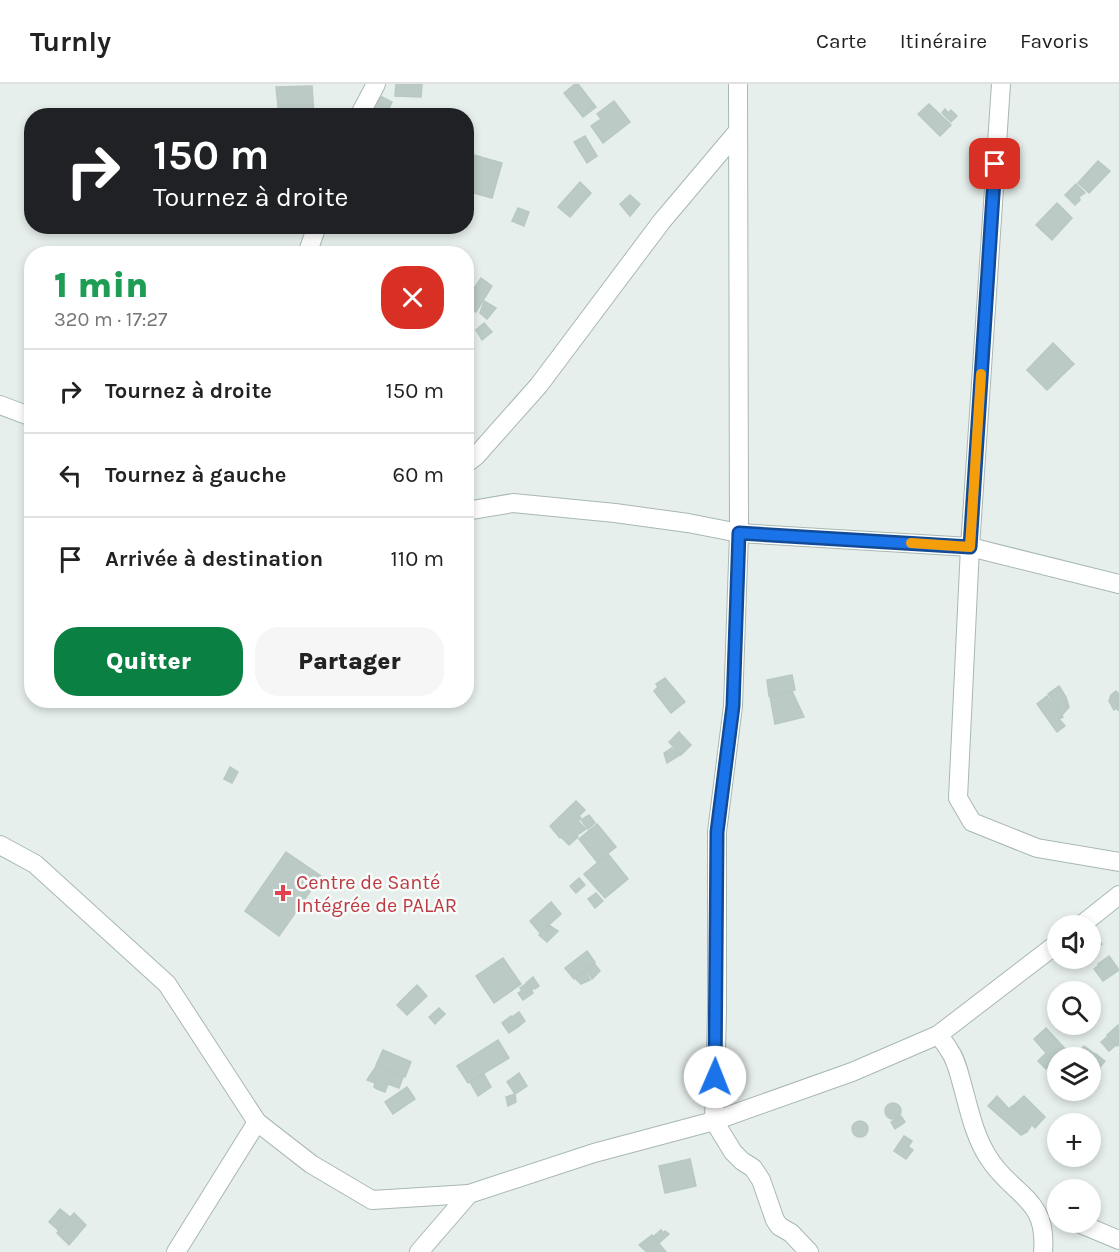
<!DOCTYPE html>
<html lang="fr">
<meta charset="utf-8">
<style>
body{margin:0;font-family:Karla,sans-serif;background:#f6f6f6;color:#222;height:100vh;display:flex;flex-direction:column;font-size:22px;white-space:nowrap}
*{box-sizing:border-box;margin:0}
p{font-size:20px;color:#767676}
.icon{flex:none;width:33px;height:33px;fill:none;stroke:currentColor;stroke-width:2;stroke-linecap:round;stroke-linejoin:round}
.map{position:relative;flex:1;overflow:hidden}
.drawer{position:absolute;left:24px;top:162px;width:450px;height:462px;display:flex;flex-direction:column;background:#fff;border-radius:24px;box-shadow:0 3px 9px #0003}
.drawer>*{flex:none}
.top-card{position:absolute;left:24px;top:24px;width:450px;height:126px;border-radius:24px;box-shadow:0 3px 9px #0003;background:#202124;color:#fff;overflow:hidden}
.buttons{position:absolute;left:1047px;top:831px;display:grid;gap:12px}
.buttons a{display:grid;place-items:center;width:54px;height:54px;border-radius:50%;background:#fff;box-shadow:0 3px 9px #0003;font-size:30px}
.pin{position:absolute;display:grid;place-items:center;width:51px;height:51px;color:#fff;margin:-26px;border-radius:12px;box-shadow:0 3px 9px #0006}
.me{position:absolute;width:66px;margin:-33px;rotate:1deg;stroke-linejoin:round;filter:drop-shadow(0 0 4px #0008)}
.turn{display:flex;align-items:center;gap:21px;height:126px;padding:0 30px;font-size:27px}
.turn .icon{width:78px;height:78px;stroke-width:2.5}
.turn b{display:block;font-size:42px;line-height:51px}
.round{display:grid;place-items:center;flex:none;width:63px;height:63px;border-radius:24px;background:#f6f6f6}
.summary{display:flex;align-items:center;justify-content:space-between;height:102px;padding:0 30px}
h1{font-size:36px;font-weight:800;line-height:45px;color:#1e9e55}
.cta{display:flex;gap:12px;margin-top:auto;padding:12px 30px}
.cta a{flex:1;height:69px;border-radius:24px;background:#0b8043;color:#fff;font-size:24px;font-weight:800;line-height:69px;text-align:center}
.cta a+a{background:#f6f6f6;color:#222}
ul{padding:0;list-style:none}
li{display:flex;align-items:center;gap:18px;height:84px;padding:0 30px;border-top:2px solid #e0e0e0}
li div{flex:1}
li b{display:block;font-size:22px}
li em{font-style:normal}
header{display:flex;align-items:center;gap:36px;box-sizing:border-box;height:84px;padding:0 30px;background:#fff;border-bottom:2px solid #e0e0e0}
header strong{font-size:28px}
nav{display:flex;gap:33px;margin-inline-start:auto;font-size:21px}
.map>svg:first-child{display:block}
.building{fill:#bbcac4;stroke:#b8c9c2;stroke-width:1.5}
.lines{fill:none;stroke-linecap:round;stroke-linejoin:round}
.minor-casing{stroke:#a8b8b2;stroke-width:20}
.minor{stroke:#fff;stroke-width:18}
.route-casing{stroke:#114b97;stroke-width:15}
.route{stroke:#1a73e8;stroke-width:10}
.slow{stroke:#f59e0b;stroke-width:10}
.health-dot{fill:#e0444e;stroke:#f7fbf9;stroke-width:2}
.labels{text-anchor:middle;stroke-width:5;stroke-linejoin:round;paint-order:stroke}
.health-label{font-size:20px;fill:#be3a42;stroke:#f7fbf9;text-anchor:start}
</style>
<header>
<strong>Turnly</strong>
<nav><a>Carte</a><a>Itinéraire</a><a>Favoris</a></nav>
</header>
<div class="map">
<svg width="1119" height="1168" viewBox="0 0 1119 1168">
<rect width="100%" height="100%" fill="#e6efeb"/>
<!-- building -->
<g class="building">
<polygon points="396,0 422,0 421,13 395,12"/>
<polygon points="575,0 578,0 596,23 583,33 564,9"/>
<polygon points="312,2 314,32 279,32 276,3"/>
<polygon points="380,12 392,18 385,32 370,32"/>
<polygon points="614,17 630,38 603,59 591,42 601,35 597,30"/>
<polygon points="929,20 951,41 940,52 918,30"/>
<polygon points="945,25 948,29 951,26 957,32 951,38 942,29"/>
<polygon points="585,52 597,72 587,79 574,58"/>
<polygon points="467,69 502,79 492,114 466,107"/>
<polygon points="1098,77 1110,87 1089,109 1078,99"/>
<polygon points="580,98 591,109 570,133 558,123"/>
<polygon points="1076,100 1085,109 1079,113 1080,116 1075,121 1065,111"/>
<polygon points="630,111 640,120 630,132 620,120"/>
<polygon points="1057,119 1072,134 1052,156 1036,141"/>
<polygon points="518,124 529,128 524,142 512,137"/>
<polygon points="481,194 492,202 476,228 466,222 466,216"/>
<polygon points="484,217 496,224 487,235 480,229"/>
<polygon points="484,239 492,248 482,256 476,246"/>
<polygon points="1053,259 1074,280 1047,306 1027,286"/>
<polygon points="792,591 795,606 769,612 767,596"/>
<polygon points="665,594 685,618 671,629 654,607 658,603 656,600"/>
<polygon points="1059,602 1066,613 1069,623 1062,631 1048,610"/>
<polygon points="792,607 804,633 775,640 770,612"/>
<polygon points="1116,607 1119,610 1118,627 1117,624 1114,626 1109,617 1111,611"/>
<polygon points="1047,612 1063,633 1059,635 1065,642 1057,648 1037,620"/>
<polygon points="679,648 691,661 681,671 669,658"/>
<polygon points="672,664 680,671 667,679 664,669"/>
<polygon points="230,683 238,688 232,699 224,695"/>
<polygon points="576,717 585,726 579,732 581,734 578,737 586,745 576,752 570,745 560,754 550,742"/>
<polygon points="589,731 595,739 588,745 581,736"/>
<polygon points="597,740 616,763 597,778 579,755"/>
<polygon points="569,745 578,753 569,761 561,753"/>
<polygon points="286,768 321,792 279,852 245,827"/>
<polygon points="608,770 628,795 605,814 584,790"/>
<polygon points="579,794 585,801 576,809 570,802"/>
<polygon points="596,809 603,817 595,824 588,815"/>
<polygon points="551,818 561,830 540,849 530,837"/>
<polygon points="549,841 558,847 547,858 539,851"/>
<polygon points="1095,850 1102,860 1091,869 1090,854"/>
<polygon points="587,867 595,878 574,895 565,884"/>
<polygon points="1109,872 1119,886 1103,897 1094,885 1099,881 1098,880"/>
<polygon points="503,874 521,900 494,919 476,892"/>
<polygon points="594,879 600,887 592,895 586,886"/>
<polygon points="585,887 590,896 581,900 575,894"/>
<polygon points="533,893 539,902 535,905 532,904 532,907 526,899"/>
<polygon points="526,900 533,909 523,916 518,909 522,907 520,904"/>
<polygon points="417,901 427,912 407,931 397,921"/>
<polygon points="439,924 445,930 435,940 429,933"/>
<polygon points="519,928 525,937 519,942 512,933"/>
<polygon points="511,932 519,942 509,949 502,939"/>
<polygon points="1118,941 1119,961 1117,962 1107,951"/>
<polygon points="1046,944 1068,968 1062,974 1058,974 1055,979 1034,955"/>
<polygon points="1108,952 1116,961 1109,967 1101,958"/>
<polygon points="498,956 509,974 468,999 457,982"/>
<polygon points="1084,962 1095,970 1090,975 1090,974 1075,973"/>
<polygon points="383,966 411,978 405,993 376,981"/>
<polygon points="1046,969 1054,978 1046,985 1038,977"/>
<polygon points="1096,970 1105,977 1100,983 1098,991 1090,989 1090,976"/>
<polygon points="377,981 403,993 399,1004 388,1000 385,1008 377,1005 374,1003 375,999 367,996"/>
<polygon points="519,989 527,1002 515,1010 507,998"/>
<polygon points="484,990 491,1003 478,1012 470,998"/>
<polygon points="407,1003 415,1015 393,1030 385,1018"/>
<polygon points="515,1010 516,1018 508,1022 506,1013"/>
<polygon points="997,1012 1009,1025 1012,1022 1031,1042 1027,1048 1021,1051 988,1022"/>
<polygon points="1024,1012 1045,1033 1035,1044 1013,1022"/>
<circle cx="893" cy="1027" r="8"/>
<polygon points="901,1032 905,1038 895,1045 891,1038"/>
<circle cx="860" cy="1045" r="8"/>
<polygon points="904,1052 912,1057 908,1063 913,1066 906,1075 894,1067"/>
<polygon points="690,1075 696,1102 665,1109 659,1082"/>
<polygon points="60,1125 70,1133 58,1146 49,1138"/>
<polygon points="74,1129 86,1141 69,1161 57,1149"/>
<polygon points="661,1146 663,1149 665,1147 669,1150 659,1159 653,1153"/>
<polygon points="652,1151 661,1162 666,1168 647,1168 639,1161"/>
</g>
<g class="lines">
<!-- minor casing -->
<g class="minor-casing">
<g id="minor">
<polyline points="738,0 739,449 733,622 717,748 717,928 714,1037 733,1068 742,1077 753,1084 761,1096 775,1136 779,1142 791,1149 809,1168"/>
<polyline points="1001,0 970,463 958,714 972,738 1037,764 1119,778"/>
<polyline points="359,32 376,0"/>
<polyline points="307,170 317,142"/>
<polyline points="0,321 32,333"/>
<polyline points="466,380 476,372 539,301 662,137 738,47"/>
<polyline points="466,427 513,419 615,429 688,439 739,449 970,463 1119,500"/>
<polyline points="0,761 35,780 167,900 257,1038 311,1080 372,1116 469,1110"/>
<polyline points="1080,842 1119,811"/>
<path d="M 938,951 C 942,956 946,960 949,966 C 956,975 959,989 962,1000 C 969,1025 974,1051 988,1073 C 1012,1112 1048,1113 1043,1168"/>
<polyline points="1076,1138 1119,1156"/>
<polyline points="176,1168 257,1038"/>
<polyline points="419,1168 469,1110 594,1069 714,1037 852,988 938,951 1058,859"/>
</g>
</g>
<!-- minor -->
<use href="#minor" class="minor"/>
</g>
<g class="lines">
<!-- route casing -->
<g class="route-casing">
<polyline id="route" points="715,993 717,748 733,622 739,449 970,463 995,80"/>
</g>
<!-- route -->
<use href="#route" class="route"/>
<!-- slow -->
<polyline class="slow" points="911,459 970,463 981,290"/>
</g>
<!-- markers -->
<path class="health-dot" d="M280 800h6v6h6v6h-6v6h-6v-6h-6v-6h6z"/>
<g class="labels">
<!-- health labels -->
<g class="health-label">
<text x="296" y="805">Centre de Santé<tspan x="296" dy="23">Intégrée de PALAR</tspan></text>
</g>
</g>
</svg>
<div class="buttons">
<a><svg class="icon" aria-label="sound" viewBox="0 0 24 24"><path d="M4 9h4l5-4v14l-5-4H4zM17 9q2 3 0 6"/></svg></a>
<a><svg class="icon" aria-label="search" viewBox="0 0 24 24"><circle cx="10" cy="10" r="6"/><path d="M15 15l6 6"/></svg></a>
<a><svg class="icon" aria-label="layers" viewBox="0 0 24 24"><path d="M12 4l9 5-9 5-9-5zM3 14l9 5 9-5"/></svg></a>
<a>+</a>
<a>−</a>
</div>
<div class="pin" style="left:995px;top:80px;background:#d93025"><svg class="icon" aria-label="arrive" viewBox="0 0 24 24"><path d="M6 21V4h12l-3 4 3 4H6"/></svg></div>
<svg class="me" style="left:715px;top:993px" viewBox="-20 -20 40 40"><circle r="19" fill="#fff"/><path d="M0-13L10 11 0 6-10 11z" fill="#1a73e8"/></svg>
<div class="top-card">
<div class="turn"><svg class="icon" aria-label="right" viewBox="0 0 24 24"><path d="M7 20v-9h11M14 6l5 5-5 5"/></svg><div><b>150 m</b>Tournez à droite</div></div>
</div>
<section class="drawer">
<div class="summary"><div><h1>1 min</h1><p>320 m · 17:27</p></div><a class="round" style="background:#d93025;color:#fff"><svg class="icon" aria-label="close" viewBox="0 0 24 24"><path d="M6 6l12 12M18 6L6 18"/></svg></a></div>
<ul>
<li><svg class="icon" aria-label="right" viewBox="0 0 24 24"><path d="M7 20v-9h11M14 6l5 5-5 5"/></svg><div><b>Tournez à droite</b></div><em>150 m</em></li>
<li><svg class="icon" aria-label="left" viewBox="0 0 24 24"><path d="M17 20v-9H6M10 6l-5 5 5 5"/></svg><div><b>Tournez à gauche</b></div><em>60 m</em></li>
<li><svg class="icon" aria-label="arrive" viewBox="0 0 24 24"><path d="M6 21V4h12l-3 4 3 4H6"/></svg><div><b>Arrivée à destination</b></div><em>110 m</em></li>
</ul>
<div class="cta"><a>Quitter</a><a>Partager</a></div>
</section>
</div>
